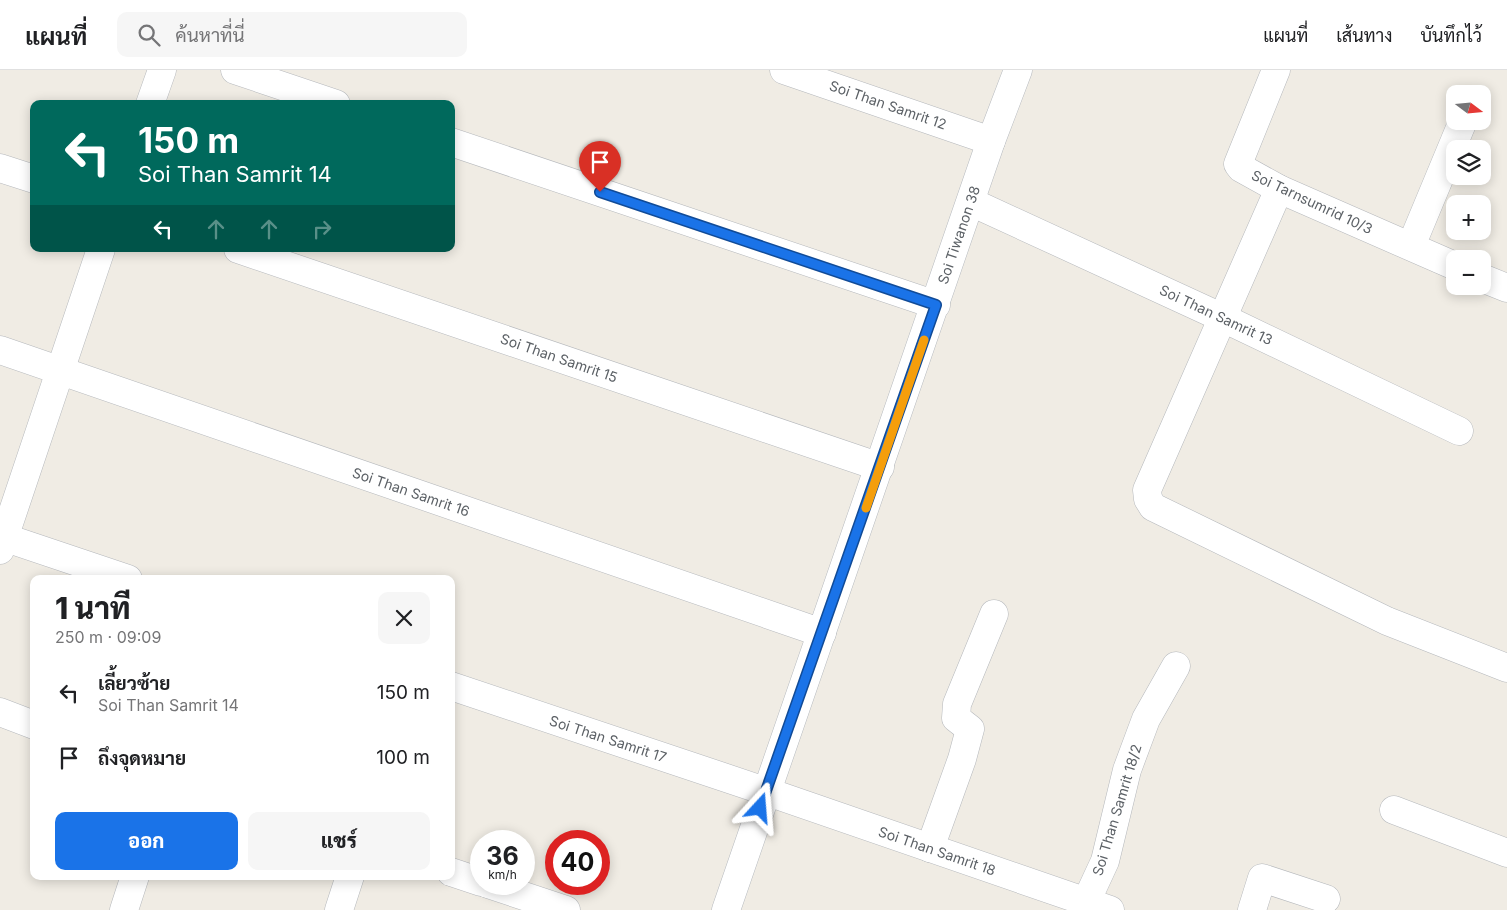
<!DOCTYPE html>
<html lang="th">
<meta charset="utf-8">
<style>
body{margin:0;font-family:Inter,Sarabun,sans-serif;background:#f6f6f6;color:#202124;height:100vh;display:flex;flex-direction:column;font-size:19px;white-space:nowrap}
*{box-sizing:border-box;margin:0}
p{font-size:16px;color:#757577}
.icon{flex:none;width:28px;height:28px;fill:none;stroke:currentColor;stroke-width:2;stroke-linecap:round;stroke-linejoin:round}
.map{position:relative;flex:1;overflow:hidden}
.drawer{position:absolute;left:30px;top:505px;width:425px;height:305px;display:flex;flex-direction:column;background:#fff;border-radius:10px;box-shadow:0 2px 12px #0003}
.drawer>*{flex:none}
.guide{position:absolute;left:30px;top:30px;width:425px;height:152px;border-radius:10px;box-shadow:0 2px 12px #0003;background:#00695c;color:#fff;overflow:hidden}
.needle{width:32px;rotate:106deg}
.buttons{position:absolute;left:1446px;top:15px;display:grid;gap:10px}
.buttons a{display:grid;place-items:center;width:45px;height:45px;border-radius:10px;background:#fff;box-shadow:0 2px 12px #0003;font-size:25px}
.speed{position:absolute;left:470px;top:760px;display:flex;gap:10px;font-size:25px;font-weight:700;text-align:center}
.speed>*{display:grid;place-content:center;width:65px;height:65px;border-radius:50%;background:#fff;box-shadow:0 2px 12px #0003;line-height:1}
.speed small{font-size:12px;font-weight:400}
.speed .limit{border:8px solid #d22;background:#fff;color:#111}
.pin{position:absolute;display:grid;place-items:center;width:42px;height:42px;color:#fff;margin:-51px -21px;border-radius:50% 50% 50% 0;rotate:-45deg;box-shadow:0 0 5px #0007}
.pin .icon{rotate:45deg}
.me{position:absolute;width:55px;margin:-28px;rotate:19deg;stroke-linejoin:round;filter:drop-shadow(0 0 4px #0008)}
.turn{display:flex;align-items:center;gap:18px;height:105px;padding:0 25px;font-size:22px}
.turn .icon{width:65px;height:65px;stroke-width:2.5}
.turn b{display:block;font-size:35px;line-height:42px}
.lanes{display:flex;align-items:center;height:48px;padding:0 25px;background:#0003;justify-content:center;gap:25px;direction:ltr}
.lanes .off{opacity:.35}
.round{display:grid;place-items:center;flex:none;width:52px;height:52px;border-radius:10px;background:#f6f6f6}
.head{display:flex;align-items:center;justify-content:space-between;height:85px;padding:0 25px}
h1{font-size:30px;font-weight:800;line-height:38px}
.button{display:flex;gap:10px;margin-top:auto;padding:10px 25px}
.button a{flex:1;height:58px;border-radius:10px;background:#1a73e8;color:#fff;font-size:20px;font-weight:800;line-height:58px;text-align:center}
.button a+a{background:#f6f6f6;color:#202124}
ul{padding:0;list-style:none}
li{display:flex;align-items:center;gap:15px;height:65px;padding:0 25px}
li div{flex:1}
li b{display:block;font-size:19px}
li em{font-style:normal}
header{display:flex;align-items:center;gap:30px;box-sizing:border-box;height:70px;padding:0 25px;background:#fff;border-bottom:1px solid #e0e0e0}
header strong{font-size:24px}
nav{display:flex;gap:28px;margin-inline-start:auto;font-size:18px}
.search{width:350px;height:45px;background:#f6f6f6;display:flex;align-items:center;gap:12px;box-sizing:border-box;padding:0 18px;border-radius:10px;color:#757577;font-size:19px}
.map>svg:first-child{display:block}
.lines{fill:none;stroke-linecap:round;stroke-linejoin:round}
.street-casing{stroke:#b5b8bc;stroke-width:29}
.secondary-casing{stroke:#b6babf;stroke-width:29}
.street{stroke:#fff;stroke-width:28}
.secondary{stroke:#fff;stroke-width:28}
.route-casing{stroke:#114b97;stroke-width:12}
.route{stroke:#1a73e8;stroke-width:9}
.slow{stroke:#f59e0b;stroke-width:9}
.labels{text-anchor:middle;stroke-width:4;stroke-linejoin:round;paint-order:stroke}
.street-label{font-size:14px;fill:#5c6166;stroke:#fff}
</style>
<header>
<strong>แผนที่</strong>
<div class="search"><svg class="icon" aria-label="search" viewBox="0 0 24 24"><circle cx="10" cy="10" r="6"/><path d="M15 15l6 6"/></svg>ค้นหาที่นี่</div>
<nav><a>แผนที่</a><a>เส้นทาง</a><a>บันทึกไว้</a></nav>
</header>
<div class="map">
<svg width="1507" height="840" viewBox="0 0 1507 840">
<rect width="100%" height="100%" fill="#f0ece4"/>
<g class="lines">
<!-- street casing -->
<g class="street-casing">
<g id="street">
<polyline points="235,0 336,34"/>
<polyline points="784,0 991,71"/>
<polyline points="1276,0 1238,94 1241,98 1279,119 1455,196"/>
<polyline points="150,34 162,0"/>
<polyline points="451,72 936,235"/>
<polyline points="0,98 34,109"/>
<polyline points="1279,119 1147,420 1148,429 1153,437 1387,551 1507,598"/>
<polyline points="971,132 1223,248 1459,361"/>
<polyline points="1411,176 1463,51"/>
<polyline points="238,179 880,397"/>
<polyline points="1482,208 1507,218"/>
<polyline points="0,280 822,563"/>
<polyline points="0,466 128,509"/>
<polyline points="0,480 101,179"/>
<polyline points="451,616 765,721 1110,840"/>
<polyline points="0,642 34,655"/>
<polyline points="1394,740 1507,783"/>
<polyline points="930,778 962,689 970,659 956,648 957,634 994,544"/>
<polyline points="451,802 481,812"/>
<polyline points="488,814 566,840"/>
<polyline points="1086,832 1105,791 1127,700 1146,649 1176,596"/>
<polyline points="124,840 135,806"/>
<polyline points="339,840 350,806"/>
<polyline points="1252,840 1262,808 1326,829"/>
</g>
</g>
<!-- secondary casing -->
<g class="secondary-casing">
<polyline id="secondary" points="726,840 991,71 1018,0"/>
</g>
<!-- street -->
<use href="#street" class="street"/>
<!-- secondary -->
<use href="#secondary" class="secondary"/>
</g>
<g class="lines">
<!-- route casing -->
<g class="route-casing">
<polyline id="route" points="600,122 936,235 760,738"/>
</g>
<!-- route -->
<use href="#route" class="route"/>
<!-- slow -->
<polyline class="slow" points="866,438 924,270"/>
</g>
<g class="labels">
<!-- street labels -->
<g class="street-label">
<text transform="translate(888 35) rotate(19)" y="5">Soi Than Samrit 12</text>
<text transform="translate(1312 132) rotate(25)" y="5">Soi Tarnsumrid 10/3</text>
<text transform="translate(959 165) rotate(-71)" y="5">Soi Tiwanon 38</text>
<text transform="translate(1216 245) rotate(25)" y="5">Soi Than Samrit 13</text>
<text transform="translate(559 288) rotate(19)" y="5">Soi Than Samrit 15</text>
<text transform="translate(411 422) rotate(19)" y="5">Soi Than Samrit 16</text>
<text transform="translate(608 669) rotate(18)" y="5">Soi Than Samrit 17</text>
<text transform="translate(1117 740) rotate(-73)" y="5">Soi Than Samrit 18/2</text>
<text transform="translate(937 781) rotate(19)" y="5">Soi Than Samrit 18</text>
</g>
</g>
</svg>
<div class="buttons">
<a><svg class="needle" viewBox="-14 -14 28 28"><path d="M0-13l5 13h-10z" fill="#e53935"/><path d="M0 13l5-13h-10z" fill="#757577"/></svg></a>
<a><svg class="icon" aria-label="layers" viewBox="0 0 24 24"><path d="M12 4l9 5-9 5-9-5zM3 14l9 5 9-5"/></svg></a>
<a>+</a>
<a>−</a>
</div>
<div class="speed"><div>36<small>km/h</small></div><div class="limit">40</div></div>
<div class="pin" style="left:600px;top:122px;background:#d93025"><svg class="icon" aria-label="arrive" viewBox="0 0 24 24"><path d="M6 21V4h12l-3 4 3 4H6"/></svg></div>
<svg class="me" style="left:760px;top:738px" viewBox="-20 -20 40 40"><path d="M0-17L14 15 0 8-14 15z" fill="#1a73e8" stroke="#fff" stroke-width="4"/></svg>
<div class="guide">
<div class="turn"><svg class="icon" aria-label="left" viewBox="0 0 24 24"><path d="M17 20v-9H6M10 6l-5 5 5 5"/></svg><div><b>150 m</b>Soi Than Samrit 14</div></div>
<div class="lanes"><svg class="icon" aria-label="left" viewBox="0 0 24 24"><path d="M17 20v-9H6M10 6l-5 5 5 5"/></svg><svg class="icon off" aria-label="ahead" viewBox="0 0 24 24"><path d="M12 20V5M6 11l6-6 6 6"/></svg><svg class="icon off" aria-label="ahead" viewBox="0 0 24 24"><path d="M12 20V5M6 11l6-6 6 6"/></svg><svg class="icon off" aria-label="right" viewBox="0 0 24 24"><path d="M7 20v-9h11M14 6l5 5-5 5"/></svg></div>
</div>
<section class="drawer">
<div class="head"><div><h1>1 นาที</h1><p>250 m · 09:09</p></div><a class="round"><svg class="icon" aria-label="close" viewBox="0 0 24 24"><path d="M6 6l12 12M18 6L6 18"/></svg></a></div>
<ul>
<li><svg class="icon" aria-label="left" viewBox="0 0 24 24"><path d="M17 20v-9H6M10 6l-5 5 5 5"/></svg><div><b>เลี้ยวซ้าย</b><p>Soi Than Samrit 14</p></div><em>150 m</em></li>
<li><svg class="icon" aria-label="arrive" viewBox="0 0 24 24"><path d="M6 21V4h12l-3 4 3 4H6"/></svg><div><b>ถึงจุดหมาย</b></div><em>100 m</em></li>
</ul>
<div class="button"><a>ออก</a><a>แชร์</a></div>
</section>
</div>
